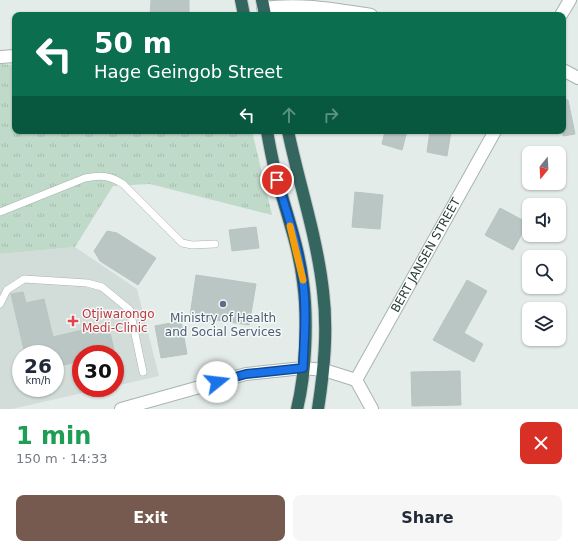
<!DOCTYPE html>
<meta charset="utf-8">
<style>
body{margin:0;font-family:"DejaVu Sans",sans-serif;background:#f6f6f7;color:#1f2937;height:100vh;display:flex;flex-direction:column;font-size:15px;white-space:nowrap}
*{box-sizing:border-box;margin:0}
p{font-size:13px;color:#747a83}
.icon{flex:none;width:22px;height:22px;fill:none;stroke:currentColor;stroke-width:2;stroke-linecap:round;stroke-linejoin:round}
.map{position:relative;height:409px;overflow:hidden}
.drawer{display:flex;flex-direction:column;background:#fff;flex:1}
.drawer>*{flex:none}
.hud{position:absolute;left:12px;top:12px;width:554px;height:122px;border-radius:8px;box-shadow:0 1px 3px #0004;background:#0b6e4f;color:#fff;overflow:hidden}
.needle{width:26px;rotate:198deg}
.fabs{position:absolute;left:522px;top:146px;display:grid;gap:8px}
.fabs a{display:grid;place-items:center;width:44px;height:44px;border-radius:8px;background:#fff;box-shadow:0 1px 3px #0004;font-size:20px}
.speed{position:absolute;left:12px;top:345px;display:flex;gap:8px;font-size:20px;font-weight:700;text-align:center}
.speed>*{display:grid;place-content:center;width:52px;height:52px;border-radius:50%;background:#fff;box-shadow:0 1px 3px #0004;line-height:1}
.speed small{font-size:10px;font-weight:400}
.speed .limit{border:6px solid #d22;background:#fff;color:#111}
.pin{position:absolute;display:grid;place-items:center;width:34px;height:34px;color:#fff;margin:-17px;border:2px solid #fff;border-radius:50%;box-shadow:0 1px 4px #0007}
.me{position:absolute;width:44px;margin:-22px;rotate:74deg;stroke-linejoin:round;filter:drop-shadow(0 0 3px #0008)}
.turn{display:flex;align-items:center;gap:14px;height:84px;padding:0 16px;font-size:18px}
.turn .icon{width:52px;height:52px;stroke-width:2.5}
.turn b{display:block;font-size:28px;line-height:34px}
.lanes{display:flex;align-items:center;height:38px;padding:0 16px;background:#0003;justify-content:center;gap:20px;direction:ltr}
.lanes .off{opacity:.35}
.round{display:grid;place-items:center;flex:none;width:42px;height:42px;border-radius:8px;background:#f6f6f7}
.summary{display:flex;align-items:center;justify-content:space-between;height:68px;padding:0 16px}
h1{font-size:24px;font-weight:800;line-height:30px;color:#1e9e55}
.action{display:flex;gap:8px;margin-top:auto;padding:8px 16px}
.action a{flex:1;height:46px;border-radius:8px;background:#775a4f;color:#fff;font-size:16px;font-weight:800;line-height:46px;text-align:center}
.action a+a{background:#f6f6f7;color:#1f2937}
.map>svg:first-child{display:block}
.built{fill:#d2dcd8;fill-rule:evenodd}
.grass{fill:url(#grass-tufts)}
.building{fill:#bac6c3;stroke:#b7c5c1}
.lines{fill:none;stroke-linecap:round;stroke-linejoin:round}
.lane-casing{stroke:#a7b4b0;stroke-width:8}
.street-casing{stroke:#a7b4b0;stroke-width:14}
.highway-casing{stroke:#c2c8c7;stroke-width:14}
.lane{stroke:#fff;stroke-width:7}
.street{stroke:#fff;stroke-width:12}
.highway{stroke:#35655f;stroke-width:12}
.route-casing{stroke:#114b97;stroke-width:10}
.route{stroke:#1a73e8;stroke-width:7}
.slow{stroke:#f59e0b;stroke-width:7}
.service-dot{fill:#5c6f8a;stroke:#f4f9f7;stroke-width:1.5}
.health-dot{fill:#e0444e;stroke:#f4f9f7;stroke-width:1.5}
.labels{text-anchor:middle;stroke-width:3;stroke-linejoin:round;paint-order:stroke}
.street-label{font-size:12px;fill:#263c38;stroke:#f4f9f7}
.health-label{font-size:12px;fill:#be3a42;stroke:#f4f9f7;text-anchor:start}
.service-label{font-size:12px;fill:#4e5e75;stroke:#f4f9f7}
</style>
<div class="map">
<svg width="578" height="409" viewBox="0 0 578 409">
<defs>
<pattern id="grass-tufts" width="24" height="20" patternUnits="userSpaceOnUse"><rect width="24" height="20" fill="#c0daca"/><path d="M3 7l-1-3M5 7V3M7 7l1-3M15 17l-1-3M17 17v-4M19 17l1-3" fill="none" stroke="#a5bcae"/></pattern>
</defs>
<rect width="100%" height="100%" fill="#e4ece9"/>
<!-- built -->
<path class="built" d="M 75,247 L 137,289 L 159,376 L 115,386 L 115,354 L 81,354 L 81,388 L 104,388 L 12,409 L 0,409 L 0,254 ZM 21,354 L 55,354 L 55,388 L 21,388 Z"/>
<!-- grass -->
<polygon class="grass" points="0,64 15,65 15,131 252,131 272,215 150,184 113,186 75,247 0,254"/>
<!-- building -->
<g class="building">
<polygon points="151,0 189,0 189,15 150,15"/>
<polygon points="563,100 568,100 575,134 563,136"/>
<polygon points="385,131 407,131 402,150 382,144"/>
<polygon points="430,131 451,131 447,156 427,152"/>
<polygon points="355,192 383,195 380,229 352,227"/>
<polygon points="500,208 528,223 513,250 485,235"/>
<polygon points="256,227 259,248 232,251 229,230"/>
<polygon points="107,231 117,233 156,258 138,285 100,261 94,251"/>
<polygon points="196,275 256,284 249,325 190,316"/>
<polygon points="467,280 487,291 464,333 483,344 474,362 433,340"/>
<polygon points="23,292 26,303 44,299 53,337 108,324 115,354 81,354 81,361 55,367 55,354 25,354 11,294"/>
<polygon points="181,321 187,354 161,358 155,326"/>
<polygon points="460,371 461,405 412,406 411,372"/>
</g>
<g class="lines">
<!-- lane casing -->
<g class="lane-casing">
<g id="lane">
<path d="M 0,212 L 85,178 C 100,175 109,175 123,184 L 182,243 L 192,245 L 215,244"/>
<polyline points="0,304 7,290 24,279 87,283 102,287 130,310 143,372"/>
</g>
</g>
<!-- street casing -->
<g class="street-casing">
<g id="street">
<path d="M 263,8 C 302,3 333,9 371,15"/>
<polyline points="561,15 570,0"/>
<polyline points="0,57 15,56"/>
<polyline points="563,70 578,78"/>
<path id="s1" d="M 356,380 L 495,131"/>
<polyline points="121,409 246,374 303,368 324,370 356,380 372,409"/>
</g>
</g>
<!-- highway casing -->
<g class="highway-casing">
<g id="highway">
<polyline points="241,0 244,15"/>
<polyline points="262,0 265,15"/>
<path d="M 267,131 C 270,148 273,165 278,182 C 287,215 299,248 303,282 C 308,319 306,373 297,409"/>
<path d="M 288,131 C 299,184 317,237 323,291 C 328,331 324,370 318,409"/>
</g>
</g>
<!-- lane -->
<use href="#lane" class="lane"/>
<!-- street -->
<use href="#street" class="street"/>
<!-- highway -->
<use href="#highway" class="highway"/>
</g>
<g class="lines">
<!-- route casing -->
<g class="route-casing">
<path id="route" d="M 217,382 L 246,374 L 303,368 C 304,340 307,310 303,282 C 299,247 287,213 277,180"/>
</g>
<!-- route -->
<use href="#route" class="route"/>
<!-- slow -->
<polyline class="slow" points="290,226 303,280"/>
</g>
<!-- markers -->
<circle class="service-dot" cx="223" cy="304" r="4"/>
<path class="health-dot" d="M71 315h4v4h4v4h-4v4h-4v-4h-4v-4h4z"/>
<g class="labels">
<!-- street labels -->
<g class="street-label">
<text dy="4" stroke="none"><textPath href="#s1" startOffset="143">BERT JANSEN STREET</textPath></text>
</g>
<!-- health labels -->
<g class="health-label">
<text x="82" y="318">Otjiwarongo<tspan x="82" dy="14">Medi-Clinic</tspan></text>
</g>
<!-- service labels -->
<g class="service-label">
<text x="223" y="322">Ministry of Health<tspan x="223" dy="14">and Social Services</tspan></text>
</g>
</g>
</svg>
<div class="fabs">
<a><svg class="needle" viewBox="-14 -14 28 28"><path d="M0-13l5 13h-10z" fill="#e53935"/><path d="M0 13l5-13h-10z" fill="#747a83"/></svg></a>
<a><svg class="icon" aria-label="sound" viewBox="0 0 24 24"><path d="M4 9h4l5-4v14l-5-4H4zM17 9q2 3 0 6"/></svg></a>
<a><svg class="icon" aria-label="search" viewBox="0 0 24 24"><circle cx="10" cy="10" r="6"/><path d="M15 15l6 6"/></svg></a>
<a><svg class="icon" aria-label="layers" viewBox="0 0 24 24"><path d="M12 4l9 5-9 5-9-5zM3 14l9 5 9-5"/></svg></a>
</div>
<div class="speed"><div>26<small>km/h</small></div><div class="limit">30</div></div>
<div class="pin" style="left:277px;top:180px;background:#d93025"><svg class="icon" aria-label="arrive" viewBox="0 0 24 24"><path d="M6 21V4h12l-3 4 3 4H6"/></svg></div>
<svg class="me" style="left:217px;top:382px" viewBox="-20 -20 40 40"><circle r="19" fill="#fff"/><path d="M0-13L10 11 0 6-10 11z" fill="#1a73e8"/></svg>
<div class="hud">
<div class="turn"><svg class="icon" aria-label="left" viewBox="0 0 24 24"><path d="M17 20v-9H6M10 6l-5 5 5 5"/></svg><div><b>50 m</b>Hage Geingob Street</div></div>
<div class="lanes"><svg class="icon" aria-label="left" viewBox="0 0 24 24"><path d="M17 20v-9H6M10 6l-5 5 5 5"/></svg><svg class="icon off" aria-label="ahead" viewBox="0 0 24 24"><path d="M12 20V5M6 11l6-6 6 6"/></svg><svg class="icon off" aria-label="right" viewBox="0 0 24 24"><path d="M7 20v-9h11M14 6l5 5-5 5"/></svg></div>
</div>
</div>
<section class="drawer">
<div class="summary"><div><h1>1 min</h1><p>150 m · 14:33</p></div><a class="round" style="background:#d93025;color:#fff"><svg class="icon" aria-label="close" viewBox="0 0 24 24"><path d="M6 6l12 12M18 6L6 18"/></svg></a></div>
<div class="action"><a>Exit</a><a>Share</a></div>
</section>
